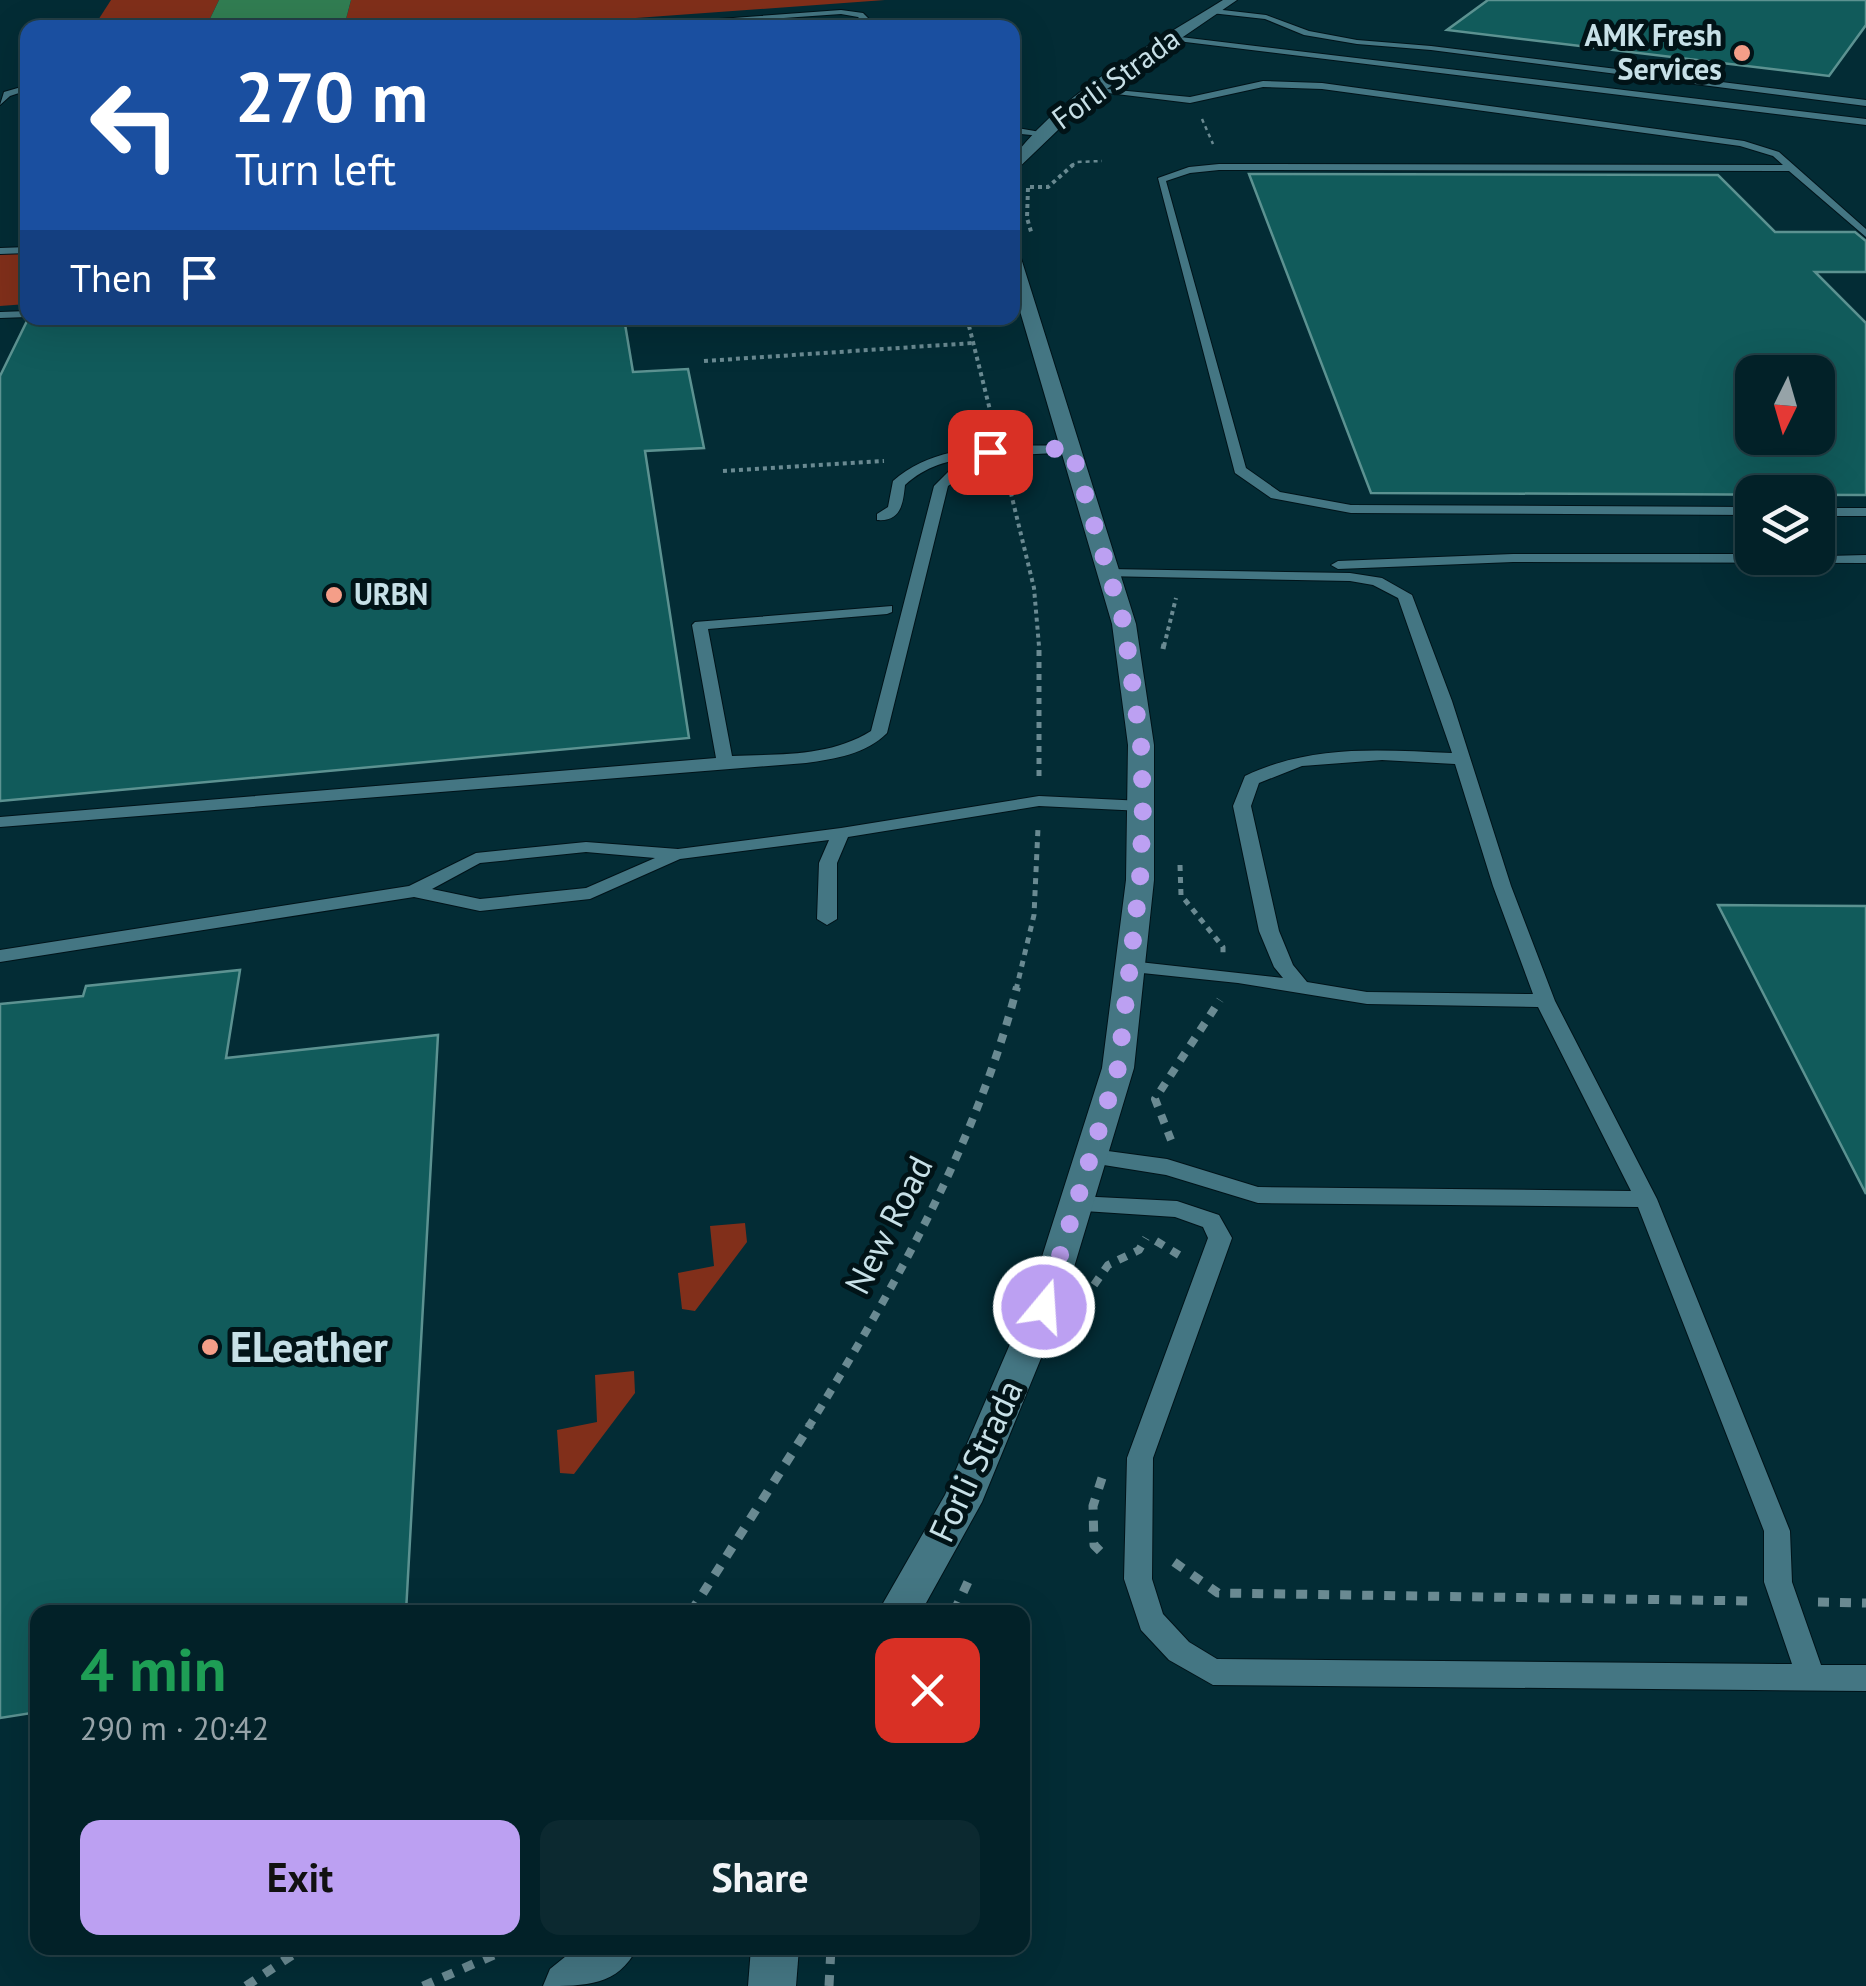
<!DOCTYPE html>
<meta charset="utf-8">
<style>
body{margin:0;font-family:"PT Sans",sans-serif;background:#0c2930;color:#f1f3f6;height:100vh;display:flex;flex-direction:column;font-size:38px;white-space:nowrap}
*{box-sizing:border-box;margin:0}
p{font-size:32px;color:#96a3a8}
.icon{flex:none;width:55px;height:55px;fill:none;stroke:currentColor;stroke-width:2;stroke-linecap:round;stroke-linejoin:round}
.map{position:relative;flex:1;overflow:hidden}
.details{position:absolute;left:30px;top:1605px;width:1000px;height:350px;display:flex;flex-direction:column;background:#022128;border-radius:20px;box-shadow:0 10px 40px #0002,0 0 0 2px #233e45}
.details>*{flex:none}
.hud{position:absolute;left:20px;top:20px;width:1000px;height:305px;border-radius:20px;box-shadow:0 10px 40px #0002,0 0 0 2px #233e45;background:#1a4fa0;color:#fff;overflow:hidden}
.needle{width:65px;rotate:185deg}
.controls{position:absolute;left:1735px;top:355px;display:grid;gap:20px}
.controls a{display:grid;place-items:center;width:100px;height:100px;border-radius:20px;background:#022128;box-shadow:0 10px 40px #0002,0 0 0 2px #233e45;font-size:50px}
.pin{position:absolute;display:grid;place-items:center;width:85px;height:85px;color:#fff;margin:-42px;border-radius:20px;box-shadow:0 5px 15px #0006}
.me{position:absolute;width:110px;margin:-55px;rotate:18deg;stroke-linejoin:round;filter:drop-shadow(0 0 8px #0008)}
.turn{display:flex;align-items:center;gap:35px;height:210px;padding:0 50px;font-size:45px}
.turn .icon{width:130px;height:130px;stroke-width:2.5}
.turn b{display:block;font-size:70px;line-height:85px}
.then{display:flex;align-items:center;height:95px;padding:0 50px;background:#0003;gap:20px;font-size:38px}
.round{display:grid;place-items:center;flex:none;width:105px;height:105px;border-radius:20px;background:#0c2930}
.summary{display:flex;align-items:center;justify-content:space-between;height:170px;padding:0 50px}
h1{font-size:60px;font-weight:800;line-height:75px;color:#1e9e55}
.cta{display:flex;gap:20px;margin-top:auto;padding:20px 50px}
.cta a{flex:1;height:115px;border-radius:20px;background:#bca0f2;color:#111;font-size:40px;font-weight:800;line-height:115px;text-align:center}
.cta a+a{background:#0c2930;color:#f1f3f6}
.map>svg:first-child{display:block}
.green{fill:#812f1a}
.water{fill:#317d52}
.building{fill:#115b5b;stroke:#5c9291;stroke-width:2.5;fill-rule:evenodd}
.lines{fill:none;stroke-linecap:round;stroke-linejoin:round}
.lane-casing{stroke:#001319;stroke-width:2}
.street-casing{stroke:#001319;stroke-width:2}
.path-far4{stroke:#6a8a92;stroke-width:2.5;stroke-dasharray:4 4;stroke-linecap:butt}
.path-far3{stroke:#6a8a92;stroke-width:4;stroke-dasharray:4 4;stroke-linecap:butt}
.path-far2{stroke:#6a8a92;stroke-width:5;stroke-dasharray:6 6;stroke-linecap:butt}
.path-far1{stroke:#6a8a92;stroke-width:8;stroke-dasharray:9 9;stroke-linecap:butt}
.path{stroke:#6a8a92;stroke-width:9;stroke-dasharray:11 11;stroke-linecap:butt}
.lane{fill:#447683;fill-rule:evenodd}
.street{fill:#447683;fill-rule:evenodd}
.route{stroke:#bca0f2;stroke-width:18;stroke-dasharray:0 32.4}
.poi-dot{fill:#f49e88;stroke:#011317;stroke-width:4}
.labels{text-anchor:middle;stroke-width:10;stroke-linejoin:round;paint-order:stroke}
.far-poi-label{font-size:30px;font-weight:bold;fill:#c7e0e7;stroke:#011317;text-anchor:end}
.far-street-label{font-size:30px;fill:#c7e0e7;stroke:#011317}
.street-label{font-size:35px;fill:#c7e0e7;stroke:#011317}
.near-poi-label{font-size:42px;font-weight:bold;fill:#c7e0e7;stroke:#011317;text-anchor:start}
</style>
<div class="map">
<svg width="1866" height="1986" viewBox="0 0 1866 1986">
<rect width="100%" height="100%" fill="#032c35"/>
<!-- green -->
<g class="green">
<polygon points="111,0 219,0 206,27 93,28"/>
<polygon points="351,0 885,0 511,27 226,28 345,23"/>
<polygon points="27,253 27,304 0,306 0,254"/>
<polygon points="745,1223 747,1242 695,1311 682,1309 678,1273 714,1266 710,1226"/>
<polygon points="634,1371 635,1393 574,1474 560,1473 557,1430 597,1422 595,1375"/>
</g>
<!-- water -->
<polygon class="water" points="219,0 351,0 345,23 206,27"/>
<!-- building -->
<g class="building">
<polygon points="1488,0 1866,0 1866,25 1829,76 1447,30"/>
<path d="M 1249,174 L 1718,175 L 1775,232 L 1855,232 L 1866,241 L 1866,272 L 1815,272 L 1866,323 L 1866,495 L 1371,493 ZM 1752,372 L 1818,372 L 1818,438 L 1752,438 Z"/>
<polygon points="58,318 624,318 633,372 688,369 704,448 645,451 689,738 0,801 0,376 27,321"/>
<polygon points="1718,905 1866,906 1866,1194"/>
<polygon points="240,970 226,1058 438,1035 406,1612 38,1612 38,1712 0,1718 0,1004 83,996 86,986"/>
</g>
<g class="lines">
<!-- lane casing -->
<g class="lane-casing">
<g id="lane">
<polygon points="1214,9 1266,15 1309,31 1357,40 1431,46 1866,100 1866,106 1431,50 1357,44 1304,35 1265,19 1211,13"/>
<polygon points="841,10 863,13 878,28 869,28 858,17 841,14 643,28 596,28"/>
<polygon points="1172,36 1866,119 1866,125 1169,40"/>
<polygon points="1263,81 1322,83 1744,141 1779,152 1866,229 1866,237 1789,171 1219,170 1190,173 1166,181 1246,468 1280,492 1351,505 1752,507 1752,515 1351,513 1271,498 1235,473 1158,178 1189,167 1219,164 1783,165 1773,156 1740,146 1322,89 1263,87 1190,103 1092,91 1096,88 1190,97"/>
<polygon points="28,85 28,90 10,96 0,105 4,92"/>
<polygon points="1012,127 1046,133 1041,136 1012,133"/>
<polygon points="28,247 28,253 0,254 0,248"/>
<polygon points="28,311 28,317 0,318 0,312"/>
<path d="M 1071,445 L 1078,449 L 1076,452 L 993,456 L 948,486 L 887,733 C 866,754 835,759 806,763 L 0,827 L 0,817 L 716,758 L 692,625 L 695,622 L 892,606 L 892,612 L 887,614 L 708,629 L 732,756 C 780,754 829,757 871,731 L 934,486 L 949,471 L 976,457 C 948,460 926,466 905,485 C 903,504 901,522 877,520 L 877,514 L 888,507 L 893,481 C 940,439 1012,447 1071,445 Z"/>
<rect x="1818" y="508" width="48" height="8"/>
<polygon points="1513,554 1752,554 1752,558 1866,555 1866,563 1513,562 1338,569 1331,565 1338,561"/>
<path d="M 1108,569 L 1350,573 L 1382,578 L 1412,595 L 1452,701 L 1511,886 L 1555,1001 L 1657,1199 L 1790,1531 L 1792,1582 L 1821,1665 L 1866,1665 L 1866,1691 L 1213,1685 L 1169,1660 L 1141,1630 L 1124,1579 L 1127,1458 L 1208,1238 L 1203,1227 L 1175,1217 L 1069,1210 L 1066,1204 L 1069,1198 L 1077,1196 L 1177,1201 L 1219,1215 L 1232,1238 L 1153,1458 L 1152,1579 L 1163,1614 L 1189,1642 L 1217,1659 L 1792,1664 L 1764,1582 L 1764,1531 L 1638,1207 L 1258,1203 L 1166,1175 L 1085,1162 L 1082,1157 L 1085,1152 L 1093,1149 L 1167,1159 L 1258,1187 L 1631,1191 L 1538,1007 L 1367,1004 L 1238,983 L 1123,971 L 1120,967 L 1123,963 L 1130,961 L 1283,978 L 1274,967 L 1259,931 L 1233,806 L 1245,776 C 1312,744 1380,750 1452,753 L 1398,598 L 1373,585 L 1350,581 L 1103,576 L 1101,573 ZM 1382,760 L 1455,764 L 1493,886 L 1533,994 L 1367,992 L 1307,982 L 1293,965 L 1279,931 L 1251,806 L 1259,783 L 1302,766 Z"/>
<path d="M 1039,796 L 1143,801 L 1152,806 L 1143,811 L 1039,806 L 848,837 L 837,863 L 837,919 L 827,925 L 817,919 L 819,863 L 829,840 L 680,859 L 590,899 L 480,911 L 414,897 L 0,962 L 0,950 L 409,886 L 476,853 L 586,842 L 678,849 L 841,828 ZM 586,852 L 655,858 L 586,888 L 480,899 L 432,889 L 480,863 Z"/>
</g>
</g>
<!-- street casing -->
<g class="street-casing">
<g id="street">
<path d="M 1223,0 L 1237,0 L 1085,104 L 1012,174 L 1012,159 C 1064,90 1151,45 1223,0 Z"/>
<polygon points="1012,250 1020,255 1136,624 1154,745 1154,880 1134,1068 1062,1307 982,1502 921,1612 878,1612 945,1495 1026,1307 1102,1068 1126,880 1128,745 1112,624 1012,284"/>
<path d="M 576,1948 L 637,1948 C 618,1986 586,1986 543,1986 L 550,1969 Z"/>
<polygon points="751,1948 799,1948 796,1986 748,1986"/>
</g>
</g>
<!-- path-far4 -->
<g class="path-far4">
<polyline points="1202,119 1213,144"/>
<polyline points="1071,166 1076,162 1102,161"/>
</g>
<!-- path-far3 -->
<g class="path-far3">
<polyline points="1030,187 1048,187 1074,164"/>
<polyline points="1028,188 1027,218 1032,235"/>
<polyline points="967,318 994,426"/>
<polyline points="704,361 973,343"/>
<polyline points="723,471 884,461"/>
<polyline points="1007,477 1034,588 1039,646"/>
<polyline points="1164,646 1176,598"/>
</g>
<!-- path-far2 -->
<g class="path-far2">
<polyline points="1163,649 1164,644"/>
<polyline points="1039,776 1039,644"/>
<polyline points="1180,865 1181,895 1223,947 1223,953"/>
<polyline points="1016,990 1034,915 1038,828"/>
</g>
<!-- path-far1 -->
<g class="path-far1">
<polyline points="1171,1140 1155,1099 1220,1000"/>
<polyline points="1156,1241 1179,1255"/>
<polyline points="1094,1285 1108,1265 1139,1250 1146,1238"/>
<path d="M 808,1428 C 893,1290 976,1145 1017,987"/>
</g>
<!-- path -->
<g class="path">
<polyline points="1102,1478 1093,1506 1094,1545 1104,1555"/>
<polyline points="1174,1562 1218,1593 1751,1601"/>
<polyline points="1818,1602 1866,1603"/>
<polyline points="691,1612 810,1425"/>
<polyline points="954,1612 972,1573"/>
<polyline points="246,1986 303,1948"/>
<polyline points="423,1986 510,1948"/>
<polyline points="829,1986 831,1948"/>
</g>
<!-- lane -->
<use href="#lane" class="lane"/>
<!-- street -->
<use href="#street" class="street"/>
</g>
<g class="lines">
<!-- route -->
<polyline class="route" points="990,452 1071,448 1124,624 1141,745 1143,806 1140,880 1118,1068 1044,1307"/>
</g>
<!-- markers -->
<g class="poi-dot">
<circle cx="1742" cy="53" r="10"/>
<circle cx="334" cy="595" r="10"/>
<circle cx="210" cy="1347" r="10"/>
</g>
<g class="labels">
<!-- far-poi labels -->
<g class="far-poi-label">
<text x="1722" y="46">AMK Fresh<tspan x="1722" dy="34">Services</tspan></text>
<text x="354" y="605" text-anchor="start">URBN</text>
</g>
<!-- far-street labels -->
<g class="far-street-label">
<text transform="translate(1116 79) rotate(-36)" y="10">Forli Strada</text>
</g>
<!-- street labels -->
<g class="street-label">
<text transform="translate(889 1225) rotate(-63)" y="12">New Road</text>
<text transform="translate(976 1461) rotate(-65)" y="12">Forli Strada</text>
</g>
<!-- near-poi labels -->
<g class="near-poi-label">
<text x="230" y="1362">ELeather</text>
</g>
</g>
</svg>
<div class="controls">
<a><svg class="needle" viewBox="-14 -14 28 28"><path d="M0-13l5 13h-10z" fill="#e53935"/><path d="M0 13l5-13h-10z" fill="#96a3a8"/></svg></a>
<a><svg class="icon" aria-label="layers" viewBox="0 0 24 24"><path d="M12 4l9 5-9 5-9-5zM3 14l9 5 9-5"/></svg></a>
</div>
<div class="pin" style="left:990px;top:452px;background:#d93025"><svg class="icon" aria-label="arrive" viewBox="0 0 24 24"><path d="M6 21V4h12l-3 4 3 4H6"/></svg></div>
<svg class="me" style="left:1044px;top:1307px" viewBox="-20 -20 40 40"><circle r="17" fill="#bca0f2" stroke="#fff" stroke-width="3"/><path d="M0-11L8 9 0 5-8 9z" fill="#fff"/></svg>
<div class="hud">
<div class="turn"><svg class="icon" aria-label="left" viewBox="0 0 24 24"><path d="M17 20v-9H6M10 6l-5 5 5 5"/></svg><div><b>270 m</b>Turn left</div></div>
<div class="then">Then<svg class="icon" aria-label="arrive" viewBox="0 0 24 24"><path d="M6 21V4h12l-3 4 3 4H6"/></svg></div>
</div>
<section class="details">
<div class="summary"><div><h1>4 min</h1><p>290 m · 20:42</p></div><a class="round" style="background:#d93025;color:#fff"><svg class="icon" aria-label="close" viewBox="0 0 24 24"><path d="M6 6l12 12M18 6L6 18"/></svg></a></div>
<div class="cta"><a>Exit</a><a>Share</a></div>
</section>
</div>
